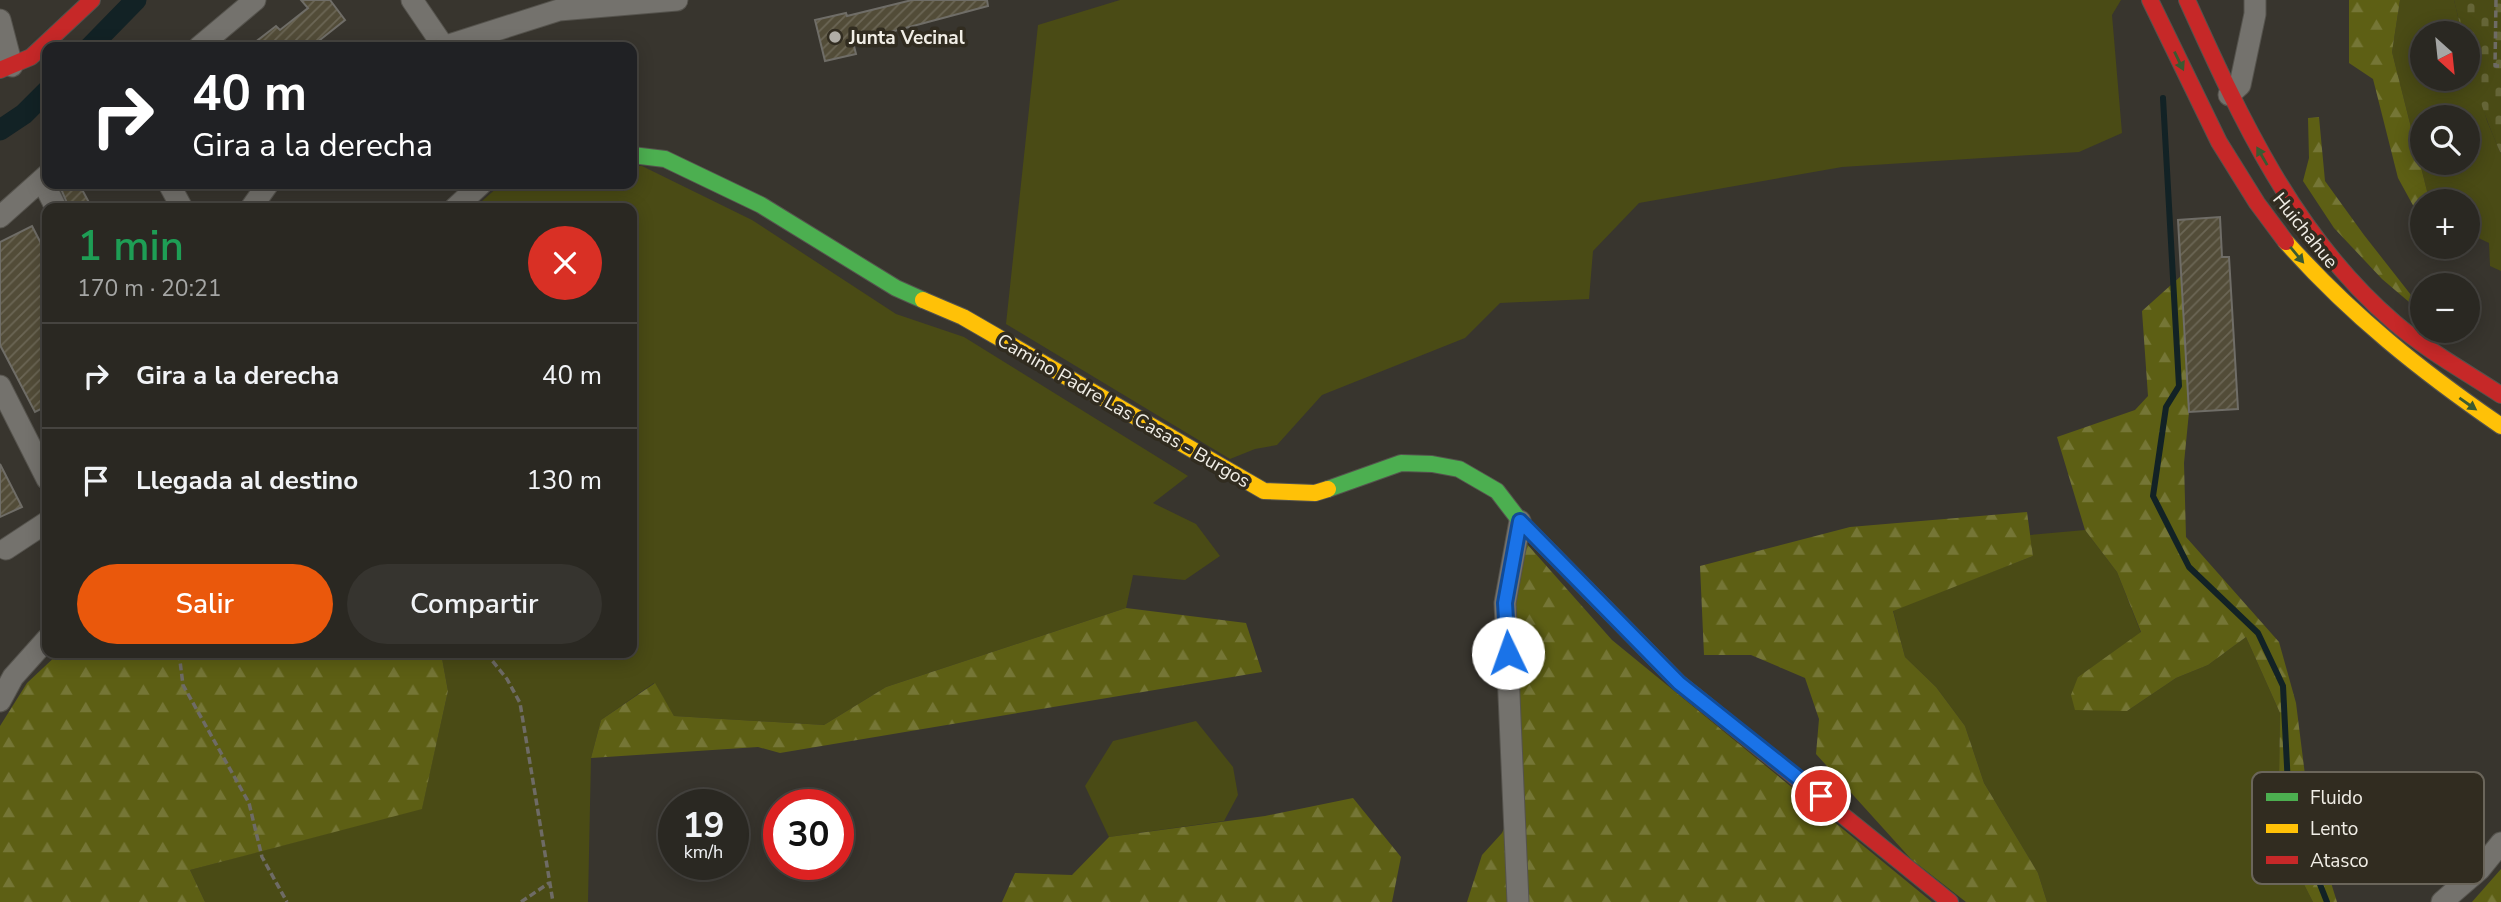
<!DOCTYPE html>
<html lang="es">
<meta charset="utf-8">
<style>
body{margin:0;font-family:"Nunito Sans",sans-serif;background:#36342f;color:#f1f3f6;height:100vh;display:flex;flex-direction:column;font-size:26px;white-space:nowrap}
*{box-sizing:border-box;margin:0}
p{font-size:23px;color:#a5a6a5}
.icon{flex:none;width:38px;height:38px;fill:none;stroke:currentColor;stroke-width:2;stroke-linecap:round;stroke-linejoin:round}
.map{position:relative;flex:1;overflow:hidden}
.sheet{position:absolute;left:42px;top:203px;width:595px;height:455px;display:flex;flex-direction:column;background:#2a2822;border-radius:14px;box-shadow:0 4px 18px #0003,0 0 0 2px #464440}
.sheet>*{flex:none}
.banner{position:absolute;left:42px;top:42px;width:595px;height:147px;border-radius:14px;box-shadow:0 4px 18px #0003,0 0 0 2px #464440;background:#202124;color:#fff;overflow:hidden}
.needle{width:46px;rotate:153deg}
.fabs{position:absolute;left:2410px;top:21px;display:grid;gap:14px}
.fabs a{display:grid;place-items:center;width:70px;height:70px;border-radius:50%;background:#2a2822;box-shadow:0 4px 18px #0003,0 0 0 2px #464440;font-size:35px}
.speed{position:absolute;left:658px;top:789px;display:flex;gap:14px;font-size:35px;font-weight:700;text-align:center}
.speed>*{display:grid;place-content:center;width:91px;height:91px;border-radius:50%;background:#2a2822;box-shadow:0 4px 18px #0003,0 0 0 2px #464440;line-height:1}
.speed small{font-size:18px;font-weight:400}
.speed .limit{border:10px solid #d22;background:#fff;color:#111}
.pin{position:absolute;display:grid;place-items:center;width:60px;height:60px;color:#fff;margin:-30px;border:4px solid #fff;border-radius:50%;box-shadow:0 2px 7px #0007}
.me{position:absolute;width:77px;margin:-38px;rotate:357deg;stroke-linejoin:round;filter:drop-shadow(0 0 5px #0008)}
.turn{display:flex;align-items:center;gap:24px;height:147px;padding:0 35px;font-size:32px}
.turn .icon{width:91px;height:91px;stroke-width:2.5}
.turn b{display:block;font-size:49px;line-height:60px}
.round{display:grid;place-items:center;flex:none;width:74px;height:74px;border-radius:37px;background:#36342f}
.head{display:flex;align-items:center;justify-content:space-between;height:119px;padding:0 35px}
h1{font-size:42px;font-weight:600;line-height:52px;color:#1e9e55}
.action{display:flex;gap:14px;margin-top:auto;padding:14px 35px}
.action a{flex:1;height:80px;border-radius:42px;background:#ea580c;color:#fff;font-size:28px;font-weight:600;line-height:80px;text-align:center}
.action a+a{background:#36342f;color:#f1f3f6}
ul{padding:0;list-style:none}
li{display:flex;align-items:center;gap:21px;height:105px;padding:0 35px;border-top:2px solid #464440}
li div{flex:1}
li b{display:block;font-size:26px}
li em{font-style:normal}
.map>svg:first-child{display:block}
.green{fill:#4a4b15;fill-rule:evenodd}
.forest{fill:url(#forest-firs)}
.cemetery{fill:url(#cemetery-stones)}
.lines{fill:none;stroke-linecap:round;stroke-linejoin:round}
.stream{stroke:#122225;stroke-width:6}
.canal{stroke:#122225;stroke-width:21}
.building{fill:url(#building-hatch);stroke:#6f6d67;stroke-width:2}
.street-casing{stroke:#55534d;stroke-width:23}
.fast-casing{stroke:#55534d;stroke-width:18}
.slow-casing{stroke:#55534d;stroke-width:18}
.jam-casing{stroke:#55534d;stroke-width:18}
.path{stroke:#6e6b65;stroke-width:3.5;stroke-dasharray:7 3.5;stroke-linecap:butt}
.street{stroke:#74726d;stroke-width:21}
.fast{stroke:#4caf50;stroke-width:16}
.slow{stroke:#ffc107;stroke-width:16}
.jam{stroke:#c62828;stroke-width:16}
.oneway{fill:#3a5a31}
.route-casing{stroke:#114b97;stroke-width:18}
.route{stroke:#1a73e8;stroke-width:12}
.poi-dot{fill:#b0ada6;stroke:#312c20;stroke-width:2.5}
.labels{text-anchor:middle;stroke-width:7;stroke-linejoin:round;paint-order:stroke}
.poi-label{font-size:19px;font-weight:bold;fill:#f1eee6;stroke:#312c20;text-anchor:start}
.street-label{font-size:19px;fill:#f1eee6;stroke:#312c20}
.key{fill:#312c20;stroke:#6b665b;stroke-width:2}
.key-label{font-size:19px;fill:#f1eee6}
</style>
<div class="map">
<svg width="2501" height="902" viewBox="0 0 2501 902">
<defs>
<pattern id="forest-firs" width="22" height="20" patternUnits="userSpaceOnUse" patternTransform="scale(1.75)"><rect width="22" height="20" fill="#5d5f14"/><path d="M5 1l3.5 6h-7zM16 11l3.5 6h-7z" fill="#757636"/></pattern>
<pattern id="cemetery-stones" width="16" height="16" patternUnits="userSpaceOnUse" patternTransform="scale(1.75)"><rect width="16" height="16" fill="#4a4b15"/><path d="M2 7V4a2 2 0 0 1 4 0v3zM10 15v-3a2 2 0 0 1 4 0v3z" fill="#656537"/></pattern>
<pattern id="building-hatch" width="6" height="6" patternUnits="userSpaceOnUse" patternTransform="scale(1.75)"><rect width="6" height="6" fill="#524c38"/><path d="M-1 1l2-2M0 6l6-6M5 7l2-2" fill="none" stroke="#6b6655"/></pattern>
</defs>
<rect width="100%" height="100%" fill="#38352e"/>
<!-- green -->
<g class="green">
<polygon points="1120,0 2121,0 2112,15 2122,133 2079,152 1842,167 1639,203 1593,251 1589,299 1500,303 1465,338 1322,395 1277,445 1255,449 1230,459 1006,324 1038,25"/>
<path d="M 2400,0 L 2454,0 L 2462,33 L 2422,33 L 2422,79 L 2468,79 L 2468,52 L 2487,121 L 2501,154 L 2501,271 L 2490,266 L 2489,243 L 2468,233 L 2468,201 L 2426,201 L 2429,199 L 2392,52 ZM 2422,117 L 2468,117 L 2468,163 L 2422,163 Z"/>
<polygon points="632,166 642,166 752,220 896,314 964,337 1188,476 1153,503 1196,524 1220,556 1185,580 1133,575 1126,608 886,687 824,725 674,716 654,683 601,720 591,758 588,902 205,902 190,870 422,808 448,691 441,653 632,653 632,208 474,208 498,187 506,184 632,184"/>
<polygon points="2085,530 2117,572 2141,633 2078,677 2127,711 2176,678 2208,665 2246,637 2280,713 2279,782 2263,822 2278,833 2313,902 2047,902 2038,873 1984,783 1965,726 1936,687 1905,657 1893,610 2033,556 2030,535"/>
<polygon points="1196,721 1233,767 1238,795 1224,821 1109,837 1085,786 1113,741"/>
</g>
<!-- forest -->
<g class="forest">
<polygon points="2349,0 2400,0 2392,52 2429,199 2422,201 2422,204 2415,209 2398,178 2373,79 2349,63"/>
<polygon points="2319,117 2325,181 2364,235 2422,309 2422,313 2382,279 2334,228 2303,181 2309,158 2308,118"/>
<polygon points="2181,276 2189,412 2184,463 2186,537 2279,642 2296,703 2310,815 2337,902 2313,902 2278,833 2263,822 2279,782 2280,713 2246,637 2208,665 2176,678 2127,711 2075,710 2071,695 2078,677 2141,632 2117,572 2085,530 2057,437 2135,410 2148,396 2142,311"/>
<polygon points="2027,512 2033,556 1893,611 1905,657 1936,687 1965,726 1984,783 2038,873 2047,902 1966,902 1911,859 1816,754 1819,719 1805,678 1751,655 1704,655 1700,566 1850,527"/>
<polygon points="1527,544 1612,640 1932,902 1467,902 1482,855 1502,833 1520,793 1513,603"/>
<polygon points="1126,608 1246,623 1262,672 780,753 758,747 591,758 601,720 655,683 674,716 824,725 886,687"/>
<polygon points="59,653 441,653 448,691 422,809 190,870 205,902 0,902 0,726 27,683"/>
<polygon points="1353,798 1401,857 1392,902 1002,902 1015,873 1072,875 1109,837 1265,816"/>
<polygon points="2501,869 2501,902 2472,902"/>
</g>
<!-- cemetery -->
<path class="cemetery" d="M 2454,0 L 2501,0 L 2501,154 C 2485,117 2468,74 2468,33 L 2462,33 Z"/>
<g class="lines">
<!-- stream -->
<polyline class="stream" points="2163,98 2179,386 2166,407 2153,496 2189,567 2258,633 2283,686 2289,806 2327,902"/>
<!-- canal -->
<g class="canal">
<polyline points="90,47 136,0"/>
<polyline points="0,130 24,114 47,91"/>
</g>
</g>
<!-- building -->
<g class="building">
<polygon points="301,0 330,0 345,20 311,47 249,47 276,26 280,30 308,8"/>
<polygon points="912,0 987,0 988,6 853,42 856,54 825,61 815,20 846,13 847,16"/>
<polygon points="59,184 79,184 92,208 69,208"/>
<polygon points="2220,217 2222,257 2229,257 2238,409 2189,412 2178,220"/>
<polygon points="32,226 47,255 47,406 35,412 0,345 0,242"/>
<polygon points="0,464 22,507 0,517"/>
</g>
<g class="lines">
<!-- street casing -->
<g class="street-casing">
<g id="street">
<polyline points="412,0 444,47"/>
<polyline points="0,20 12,66"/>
<polyline points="199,47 255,0"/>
<polyline points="443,47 559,10 677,0"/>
<polyline points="2229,95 2240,85 2255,14 2255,0"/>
<polyline points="42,180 56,208"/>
<polyline points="169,184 182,208"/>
<polyline points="251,208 268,184"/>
<polyline points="455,208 481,184"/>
<polyline points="0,217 47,175"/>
<polyline points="0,386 47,479"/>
<polyline points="6,549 47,522"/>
<polyline points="0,701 13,677 47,639"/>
<polyline points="1518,902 1505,603 1520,521"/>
<polyline points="2442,902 2480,869 2501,843"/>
</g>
</g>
<!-- fast casing -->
<g class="fast-casing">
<g id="fast">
<polyline points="632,155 665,159 761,205 896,288 923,300"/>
<polyline points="1328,489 1401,463 1432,464 1459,469 1497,491 1520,521 1679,683 1694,695"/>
</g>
</g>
<!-- slow casing -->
<g class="slow-casing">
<g id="slow">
<path d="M 2286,242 C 2351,315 2421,371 2501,426"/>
<polyline points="923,300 963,317 1264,491 1315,493 1328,489"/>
</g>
</g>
<!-- jam casing -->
<g class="jam-casing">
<g id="jam">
<polyline points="2150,0 2219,142 2257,203 2286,242"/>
<path d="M 2187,0 C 2240,117 2295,238 2395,323 C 2428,351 2466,372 2501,395"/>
<polyline points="0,70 31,57 92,0"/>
<polyline points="1694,695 1950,902"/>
</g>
</g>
<!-- path -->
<g class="path">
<polyline points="2496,0 2495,66 2501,66"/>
<polyline points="179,653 183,685 249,803 262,857 287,902"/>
<polyline points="486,653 507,679 520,703 553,902"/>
<polyline points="521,902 549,883"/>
</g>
<!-- street -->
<use href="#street" class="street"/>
<!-- fast -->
<use href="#fast" class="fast"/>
<!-- slow -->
<use href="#slow" class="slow"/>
<!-- jam -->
<use href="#jam" class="jam"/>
</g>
<!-- one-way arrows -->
<defs><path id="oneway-solid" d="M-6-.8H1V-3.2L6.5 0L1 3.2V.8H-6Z" transform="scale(1.75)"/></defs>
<g class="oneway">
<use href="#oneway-solid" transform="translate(2179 61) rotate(64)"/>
<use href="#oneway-solid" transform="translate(2262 156) rotate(-120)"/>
<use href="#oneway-solid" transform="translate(2297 255) rotate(50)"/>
<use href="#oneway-solid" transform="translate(2468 404) rotate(35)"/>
</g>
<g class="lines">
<!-- route casing -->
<g class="route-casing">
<polyline id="route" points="1508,653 1505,603 1520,521 1679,683 1821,796"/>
</g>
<!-- route -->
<use href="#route" class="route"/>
</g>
<!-- markers -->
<circle class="poi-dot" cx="835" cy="37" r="7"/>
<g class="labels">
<!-- poi labels -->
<g class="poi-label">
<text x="849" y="44">Junta Vecinal</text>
</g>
<!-- street labels -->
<g class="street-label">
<text transform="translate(2306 230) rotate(51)" y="7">Huichahue</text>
<text transform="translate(1124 410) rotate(30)" y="7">Camino Padre Las Casas - Burgos</text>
</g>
</g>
<!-- legend -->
<rect x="2252" y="772" width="232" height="112" rx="10" class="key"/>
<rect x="2266" y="793" width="32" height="8" fill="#4caf50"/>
<rect x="2266" y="824" width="32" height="9" fill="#ffc107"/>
<rect x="2266" y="856" width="32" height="8" fill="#c62828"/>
<g class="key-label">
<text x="2310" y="804">Fluido</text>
<text x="2310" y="835">Lento</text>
<text x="2310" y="867">Atasco</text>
</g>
</svg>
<div class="fabs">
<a><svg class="needle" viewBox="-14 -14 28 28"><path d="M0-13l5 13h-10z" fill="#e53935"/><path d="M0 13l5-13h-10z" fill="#a5a6a5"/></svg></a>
<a><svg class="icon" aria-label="search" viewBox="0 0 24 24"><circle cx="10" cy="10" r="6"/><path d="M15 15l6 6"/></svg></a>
<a>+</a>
<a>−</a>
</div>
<div class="speed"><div>19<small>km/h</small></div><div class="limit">30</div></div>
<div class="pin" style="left:1821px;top:796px;background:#d93025"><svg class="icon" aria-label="arrive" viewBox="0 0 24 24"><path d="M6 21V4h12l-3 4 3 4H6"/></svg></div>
<svg class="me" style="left:1508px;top:653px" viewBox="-20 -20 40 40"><circle r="19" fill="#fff"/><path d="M0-13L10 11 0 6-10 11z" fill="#1a73e8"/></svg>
<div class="banner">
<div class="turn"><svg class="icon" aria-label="right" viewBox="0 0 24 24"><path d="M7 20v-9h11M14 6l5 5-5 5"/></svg><div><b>40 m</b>Gira a la derecha</div></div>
</div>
<section class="sheet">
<div class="head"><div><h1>1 min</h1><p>170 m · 20:21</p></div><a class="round" style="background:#d93025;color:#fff"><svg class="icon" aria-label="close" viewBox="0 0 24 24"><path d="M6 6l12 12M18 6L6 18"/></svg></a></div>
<ul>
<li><svg class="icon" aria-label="right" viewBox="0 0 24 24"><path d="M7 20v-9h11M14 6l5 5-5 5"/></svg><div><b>Gira a la derecha</b></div><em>40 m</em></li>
<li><svg class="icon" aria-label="arrive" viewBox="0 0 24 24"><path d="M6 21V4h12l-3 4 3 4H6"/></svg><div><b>Llegada al destino</b></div><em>130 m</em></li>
</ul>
<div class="action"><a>Salir</a><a>Compartir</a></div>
</section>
</div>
